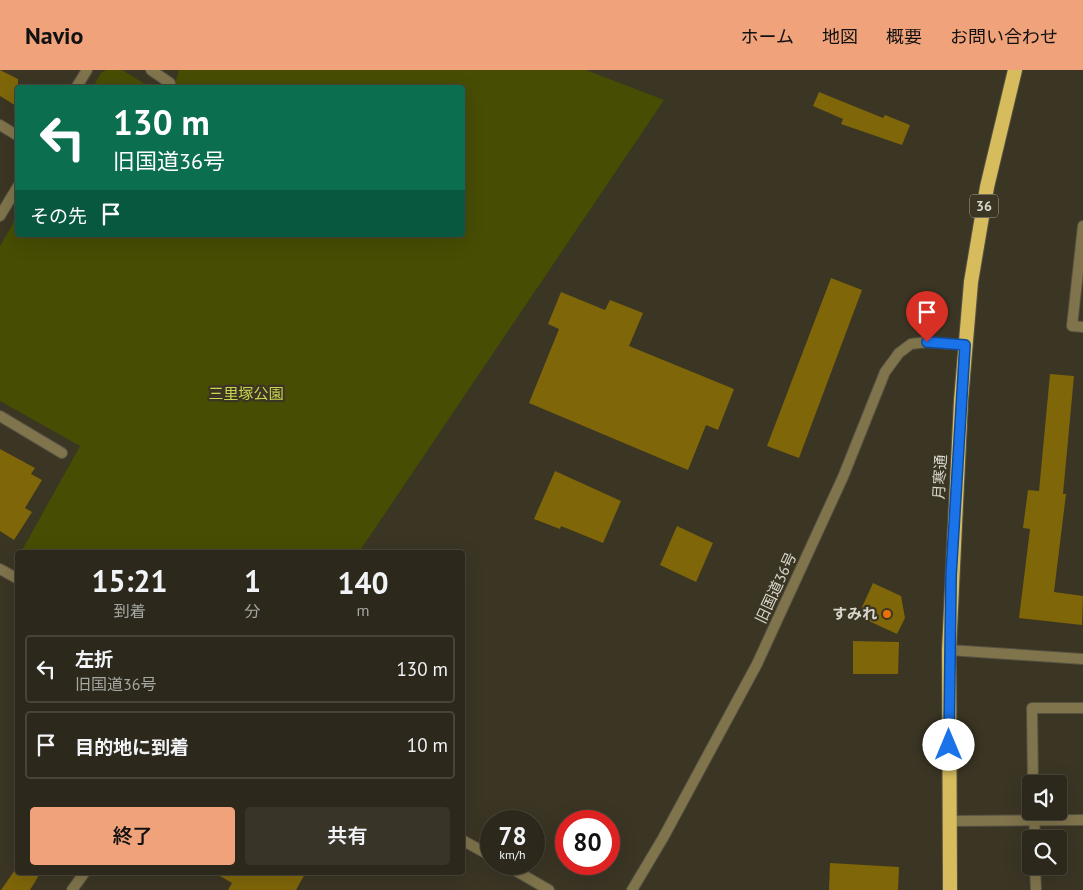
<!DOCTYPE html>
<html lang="ja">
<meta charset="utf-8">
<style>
body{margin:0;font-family:"PT Sans","Noto Sans JP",sans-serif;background:#383428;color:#f1f3f6;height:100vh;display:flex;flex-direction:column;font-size:19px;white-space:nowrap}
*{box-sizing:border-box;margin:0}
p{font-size:16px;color:#a6a6a3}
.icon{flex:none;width:28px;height:28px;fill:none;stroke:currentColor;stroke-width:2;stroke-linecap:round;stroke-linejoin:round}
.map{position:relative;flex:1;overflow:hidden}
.details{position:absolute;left:15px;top:480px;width:450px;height:325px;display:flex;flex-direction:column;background:#2c281b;border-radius:5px;box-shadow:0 5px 20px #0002,0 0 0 1px #48443a}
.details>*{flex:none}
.hud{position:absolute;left:15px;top:15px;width:450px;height:152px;border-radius:5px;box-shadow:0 5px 20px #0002,0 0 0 1px #48443a;background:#0b6e4f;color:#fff;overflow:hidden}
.controls{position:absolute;left:1022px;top:705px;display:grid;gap:10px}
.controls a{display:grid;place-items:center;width:45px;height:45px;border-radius:5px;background:#2c281b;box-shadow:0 5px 20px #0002,0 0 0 1px #48443a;font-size:25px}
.speed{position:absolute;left:480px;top:740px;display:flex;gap:10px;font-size:25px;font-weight:700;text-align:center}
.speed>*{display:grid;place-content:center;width:65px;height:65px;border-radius:50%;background:#2c281b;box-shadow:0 5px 20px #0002,0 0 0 1px #48443a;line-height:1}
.speed small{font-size:12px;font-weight:400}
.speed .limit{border:8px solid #d22;background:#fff;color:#111}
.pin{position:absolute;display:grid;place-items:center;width:42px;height:42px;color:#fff;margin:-51px -21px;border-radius:50% 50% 50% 0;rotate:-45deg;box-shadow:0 0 5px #0007}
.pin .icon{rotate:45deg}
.me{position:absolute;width:55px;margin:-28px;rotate:0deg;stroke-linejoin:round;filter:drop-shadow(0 0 4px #0008)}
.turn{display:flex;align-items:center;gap:18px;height:105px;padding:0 15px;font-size:22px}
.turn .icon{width:65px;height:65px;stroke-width:2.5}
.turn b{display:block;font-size:35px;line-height:42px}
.then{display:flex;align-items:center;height:48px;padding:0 15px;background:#0003;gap:10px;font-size:19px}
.eta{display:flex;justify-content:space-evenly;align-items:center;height:85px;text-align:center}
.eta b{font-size:30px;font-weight:600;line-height:35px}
.action{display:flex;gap:10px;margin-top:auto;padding:10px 15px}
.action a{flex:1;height:58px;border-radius:5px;background:#f0a27a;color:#111;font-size:20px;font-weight:600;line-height:58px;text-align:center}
.action a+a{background:#383428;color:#f1f3f6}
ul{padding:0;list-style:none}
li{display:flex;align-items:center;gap:15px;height:68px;margin:0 10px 8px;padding:0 5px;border:2px solid #48443a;border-radius:5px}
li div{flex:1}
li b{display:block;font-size:19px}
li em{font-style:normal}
header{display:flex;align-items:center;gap:30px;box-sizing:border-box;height:70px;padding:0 25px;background:#f0a27a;color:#111}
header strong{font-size:24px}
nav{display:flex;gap:28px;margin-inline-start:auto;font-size:18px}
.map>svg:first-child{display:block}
.green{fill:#474d03}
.building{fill:#7e6609}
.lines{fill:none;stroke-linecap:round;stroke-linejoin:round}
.service-casing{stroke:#575242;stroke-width:12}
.minor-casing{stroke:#575242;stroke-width:12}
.tertiary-casing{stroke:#575242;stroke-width:12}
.trunk-casing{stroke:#575242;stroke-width:16}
.service{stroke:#7f744c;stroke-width:10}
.minor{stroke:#7f744c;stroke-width:10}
.tertiary{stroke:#7f744c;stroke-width:10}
.trunk{stroke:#d6bc5d;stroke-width:14}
.route-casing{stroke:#114b97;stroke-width:12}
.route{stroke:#1a73e8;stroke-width:9}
.food-dot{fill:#e8710a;stroke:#3b3524;stroke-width:2}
.labels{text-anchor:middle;stroke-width:4.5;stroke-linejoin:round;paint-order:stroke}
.shield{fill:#3b3524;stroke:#aaa699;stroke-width:1}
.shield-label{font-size:14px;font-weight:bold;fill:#d9d6cb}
.park-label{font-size:15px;fill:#cad74e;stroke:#3b3524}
.street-label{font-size:15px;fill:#d9d6cb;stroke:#3b3524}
.poi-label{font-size:15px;font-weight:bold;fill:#d9d6cb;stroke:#3b3524;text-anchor:end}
</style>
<header>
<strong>Navio</strong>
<nav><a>ホーム</a><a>地図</a><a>概要</a><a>お問い合わせ</a></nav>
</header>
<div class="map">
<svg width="1083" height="820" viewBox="0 0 1083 820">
<rect width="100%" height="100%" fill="#3b3524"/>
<!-- green -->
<g class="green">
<polygon points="106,0 122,0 150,17 93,17 101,3"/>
<polygon points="179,0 586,0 664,30 359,482 21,482 80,376 0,331 0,176 17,146 18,165 462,165 462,18 174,17"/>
</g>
<!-- building -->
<g class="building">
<polygon points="0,0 18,9 18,37 0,26"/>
<polygon points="819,22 883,48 885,45 910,55 902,75 841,54 843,49 813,36"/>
<polygon points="831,208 862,220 799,388 767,376"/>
<polygon points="561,222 605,240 610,230 643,243 629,276 734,319 718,360 706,355 688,400 529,333 559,259 548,254"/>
<polygon points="1050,304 1074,306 1063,424 1066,424 1054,522 1083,526 1082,555 1019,548 1030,459 1023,458 1028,420 1039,421"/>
<polygon points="0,379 35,398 31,404 42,410 25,438 32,442 14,470 0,461"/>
<polygon points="555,401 621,431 603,473 561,456 560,459 534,449"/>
<polygon points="677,456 713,473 696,512 660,495"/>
<polygon points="873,513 901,526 905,548 897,564 858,546"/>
<polygon points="853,571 899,572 898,604 853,604"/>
<polygon points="830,793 899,797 898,820 829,820"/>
<polygon points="17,797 18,802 41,802 30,820 1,820"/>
<polygon points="213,802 306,802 296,820 228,820 232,813"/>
</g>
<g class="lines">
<!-- service casing -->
<g class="service-casing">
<g id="service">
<polyline points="1083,156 1072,256 1083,257"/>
<polyline points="949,580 1083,589"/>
<polyline points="1033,714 1032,638 1083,638"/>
<polyline points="1034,741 1035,769"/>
<polyline points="950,751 1083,750"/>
<polyline points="1035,796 1036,820"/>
</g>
</g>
<!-- minor casing -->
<g class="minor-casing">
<g id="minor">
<polyline points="151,0 170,13"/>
<polyline points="76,18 87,0"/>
<polyline points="0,55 18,66"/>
<polyline points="0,146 18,116"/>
<polyline points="0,346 62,383"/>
<polyline points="0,499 18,509"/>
<polyline points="462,770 491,786"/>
<polyline points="504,794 549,820"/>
<polyline points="72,820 85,802"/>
</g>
</g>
<!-- tertiary casing -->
<g class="tertiary-casing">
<polyline id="tertiary" points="632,820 663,768 757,594 843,407 885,302 899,283 911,274 927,272 965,275"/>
</g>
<!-- trunk casing -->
<g class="trunk-casing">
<polyline id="trunk" points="950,820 949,580 961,330 971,212 987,117 1015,0"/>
</g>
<!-- service -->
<use href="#service" class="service"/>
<!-- minor -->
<use href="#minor" class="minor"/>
<!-- tertiary -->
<use href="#tertiary" class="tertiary"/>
<!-- trunk -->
<use href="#trunk" class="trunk"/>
</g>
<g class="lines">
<!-- route casing -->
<g class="route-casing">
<polyline id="route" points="927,272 965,275 951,506 949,675"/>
</g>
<!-- route -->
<use href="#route" class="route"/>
</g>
<!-- markers -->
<circle class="food-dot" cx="887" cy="544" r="5"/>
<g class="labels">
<!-- shield labels -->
<rect class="shield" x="970" y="124.5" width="28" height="23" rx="4"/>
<g class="shield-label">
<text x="984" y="141">36</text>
</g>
<!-- park labels -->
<g class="park-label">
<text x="246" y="329">三里塚公園</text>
</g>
<!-- street labels -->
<g class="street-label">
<text transform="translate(940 407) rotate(-87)" y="5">月寒通</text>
<text transform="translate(776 518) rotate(-65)" y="5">旧国道36号</text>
</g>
<!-- poi labels -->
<g class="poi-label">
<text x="877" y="549">すみれ</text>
</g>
</g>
</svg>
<div class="controls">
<a><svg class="icon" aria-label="sound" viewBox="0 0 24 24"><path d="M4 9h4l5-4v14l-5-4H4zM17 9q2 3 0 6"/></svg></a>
<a><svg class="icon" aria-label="search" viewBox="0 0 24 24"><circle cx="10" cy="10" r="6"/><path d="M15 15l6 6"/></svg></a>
</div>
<div class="speed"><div>78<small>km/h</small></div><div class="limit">80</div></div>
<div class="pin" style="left:927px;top:272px;background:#d93025"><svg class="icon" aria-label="arrive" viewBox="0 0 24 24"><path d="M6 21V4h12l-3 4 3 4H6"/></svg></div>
<svg class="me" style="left:949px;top:675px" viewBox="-20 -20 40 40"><circle r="19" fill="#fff"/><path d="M0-13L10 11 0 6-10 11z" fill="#1a73e8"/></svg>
<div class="hud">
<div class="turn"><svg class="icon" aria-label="left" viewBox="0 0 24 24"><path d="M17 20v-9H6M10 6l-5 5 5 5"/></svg><div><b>130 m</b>旧国道36号</div></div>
<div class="then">その先<svg class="icon" aria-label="arrive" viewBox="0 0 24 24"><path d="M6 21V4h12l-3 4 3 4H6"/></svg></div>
</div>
<section class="details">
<div class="eta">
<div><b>15:21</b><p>到着</p></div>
<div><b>1</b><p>分</p></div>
<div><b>140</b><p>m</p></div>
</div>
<ul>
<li><svg class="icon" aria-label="left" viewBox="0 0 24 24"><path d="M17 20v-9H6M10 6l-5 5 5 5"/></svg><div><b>左折</b><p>旧国道36号</p></div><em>130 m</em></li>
<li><svg class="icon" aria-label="arrive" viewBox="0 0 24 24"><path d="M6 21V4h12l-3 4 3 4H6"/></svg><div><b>目的地に到着</b></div><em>10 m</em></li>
</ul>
<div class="action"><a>終了</a><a>共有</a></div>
</section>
</div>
